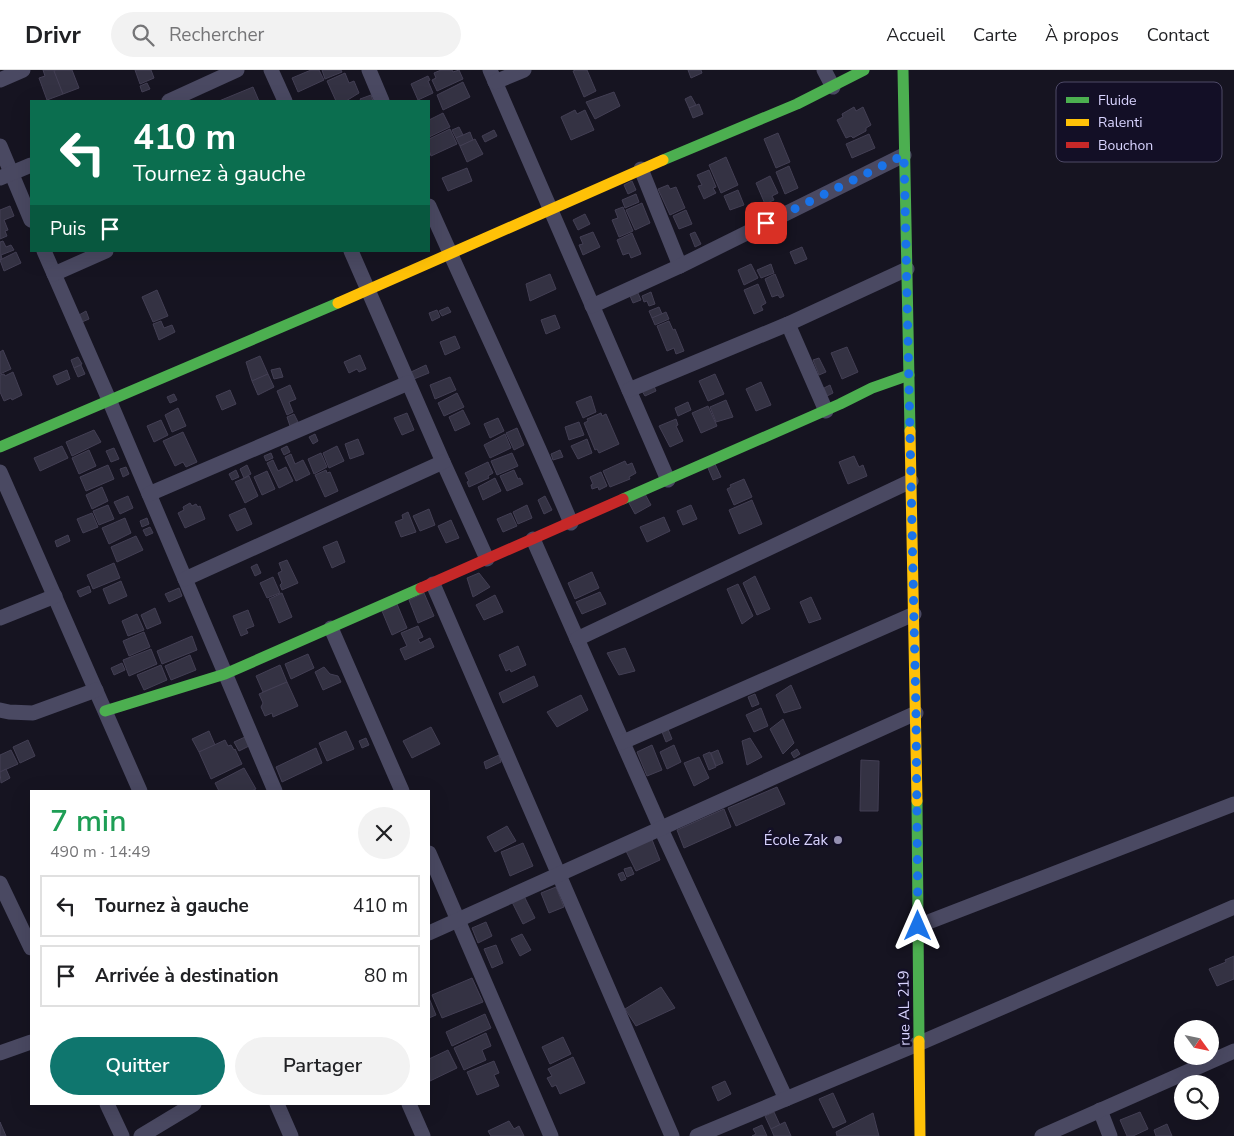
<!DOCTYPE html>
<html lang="fr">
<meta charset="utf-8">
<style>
body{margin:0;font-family:"Nunito Sans",sans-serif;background:#f2f2f2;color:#202124;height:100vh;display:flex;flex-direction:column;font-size:19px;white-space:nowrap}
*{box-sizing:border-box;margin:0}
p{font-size:16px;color:#757577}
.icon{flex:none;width:28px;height:28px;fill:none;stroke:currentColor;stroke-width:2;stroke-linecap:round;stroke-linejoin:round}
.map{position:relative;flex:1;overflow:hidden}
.side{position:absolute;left:30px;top:720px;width:400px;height:315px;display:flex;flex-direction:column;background:#fff;border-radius:0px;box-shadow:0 5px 20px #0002}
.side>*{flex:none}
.hud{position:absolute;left:30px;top:30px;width:400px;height:152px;border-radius:0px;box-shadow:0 5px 20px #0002;background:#0b6e4f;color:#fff;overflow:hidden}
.needle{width:32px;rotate:123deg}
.controls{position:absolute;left:1174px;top:950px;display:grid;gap:10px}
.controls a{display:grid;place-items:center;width:45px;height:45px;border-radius:50%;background:#fff;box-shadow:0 5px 20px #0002;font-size:25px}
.pin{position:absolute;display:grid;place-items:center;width:42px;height:42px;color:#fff;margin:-21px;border-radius:10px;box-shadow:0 2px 8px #0006}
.me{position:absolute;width:55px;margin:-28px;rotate:0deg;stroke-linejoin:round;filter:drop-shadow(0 0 4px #0008)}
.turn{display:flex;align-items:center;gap:18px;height:105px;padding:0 20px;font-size:22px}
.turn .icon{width:65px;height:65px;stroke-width:2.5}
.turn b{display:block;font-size:35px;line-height:42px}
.then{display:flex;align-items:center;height:48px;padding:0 20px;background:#0003;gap:10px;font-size:19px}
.round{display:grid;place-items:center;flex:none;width:52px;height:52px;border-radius:26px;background:#f2f2f2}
.overview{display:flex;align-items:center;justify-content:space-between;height:85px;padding:0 20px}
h1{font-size:30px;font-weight:600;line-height:38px;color:#1e9e55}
.button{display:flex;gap:10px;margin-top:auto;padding:10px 20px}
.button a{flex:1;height:58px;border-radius:30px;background:#0f766e;color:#fff;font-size:20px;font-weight:600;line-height:58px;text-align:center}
.button a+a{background:#f2f2f2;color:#202124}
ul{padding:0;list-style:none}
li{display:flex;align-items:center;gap:15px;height:62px;margin:0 10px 8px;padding:0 10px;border:2px solid #e0e0e0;border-radius:0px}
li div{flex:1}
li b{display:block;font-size:19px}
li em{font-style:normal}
header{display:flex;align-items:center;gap:30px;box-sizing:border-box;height:70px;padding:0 25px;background:#fff;border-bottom:1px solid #e0e0e0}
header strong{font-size:24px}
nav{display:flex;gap:28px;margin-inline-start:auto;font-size:18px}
.search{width:350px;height:45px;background:#f2f2f2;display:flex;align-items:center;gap:12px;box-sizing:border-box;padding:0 18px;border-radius:28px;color:#757577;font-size:19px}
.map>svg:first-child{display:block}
.building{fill:#343243;stroke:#433f54}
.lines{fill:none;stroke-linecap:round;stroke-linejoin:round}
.street{stroke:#4a4962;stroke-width:15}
.fast{stroke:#4caf50;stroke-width:11}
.slow{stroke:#ffc107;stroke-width:11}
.jam{stroke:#c62828;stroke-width:11}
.route{stroke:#1a73e8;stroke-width:9;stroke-dasharray:0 16.2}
.poi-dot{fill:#9591b1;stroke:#130f26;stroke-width:2}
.labels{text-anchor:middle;stroke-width:5;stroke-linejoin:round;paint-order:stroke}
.poi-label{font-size:15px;fill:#d9d4ff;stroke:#130f26;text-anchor:end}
.street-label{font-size:15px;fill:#d9d4ff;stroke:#130f26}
.key{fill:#130f26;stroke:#4e4a67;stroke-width:1}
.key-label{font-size:14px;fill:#d9d4ff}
</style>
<header>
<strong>Drivr</strong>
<div class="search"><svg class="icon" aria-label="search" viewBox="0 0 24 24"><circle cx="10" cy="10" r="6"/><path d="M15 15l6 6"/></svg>Rechercher</div>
<nav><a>Accueil</a><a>Carte</a><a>À propos</a><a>Contact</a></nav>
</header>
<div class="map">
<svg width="1234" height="1066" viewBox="0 0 1234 1066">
<rect width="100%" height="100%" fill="#161421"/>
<!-- building -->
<g class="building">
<polygon points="43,0 54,0 63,24 47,30 39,8 45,6"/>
<polygon points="56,0 72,0 79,18 63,24 54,1"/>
<polygon points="135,0 151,0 154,8 140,14"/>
<polygon points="311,0 319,0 324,10 298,22 292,8"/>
<polygon points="322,0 341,0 342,2 325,9"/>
<polygon points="441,0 452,0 453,2 459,0 463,9 437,21 432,10 436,8 434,3"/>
<polygon points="576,0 587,0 596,21 584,27 573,1"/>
<polygon points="688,0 701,0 702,3 691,8"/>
<polygon points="345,3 349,13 354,11 359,23 346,31 336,31 327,11"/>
<polygon points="428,6 430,10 428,11 433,23 418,30 411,14"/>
<polygon points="463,12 470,27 443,40 437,25"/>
<polygon points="147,13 150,19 142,22 140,16"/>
<polygon points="253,17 259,31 219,31"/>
<polygon points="614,22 620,36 595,49 586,32"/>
<polygon points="371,25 373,31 361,31 360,29"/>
<polygon points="691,26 696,35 689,38 685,29"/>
<polygon points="699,34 703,44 693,48 689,38"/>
<polygon points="854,37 856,41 863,37 871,55 866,58 866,61 853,68 851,66 846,68 837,50 843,47 842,44"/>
<polygon points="575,40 577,44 585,40 594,60 571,70 561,47"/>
<polygon points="443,43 450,57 429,67 429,50"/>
<polygon points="459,57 463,65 456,68 452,60"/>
<polygon points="450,59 457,74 431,86 429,80 429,69"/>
<polygon points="494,60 497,66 485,72 482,66"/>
<polygon points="470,62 473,70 460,76 456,68"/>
<polygon points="778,63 790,92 776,98 764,69"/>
<polygon points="869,64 875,78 852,88 846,74"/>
<polygon points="475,69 483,84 467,92 460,76"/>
<polygon points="726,87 738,115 721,123 709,95"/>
<polygon points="789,96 798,118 785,124 776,102"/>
<polygon points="467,98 472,111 448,121 442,108"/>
<polygon points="709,100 716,117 713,118 716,123 704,129 698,116 702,115 697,105"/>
<polygon points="770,106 778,123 772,126 774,130 765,134 756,113"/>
<polygon points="632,111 636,120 628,124 624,115"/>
<polygon points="668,115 670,119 676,117 685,138 670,145 658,119"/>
<polygon points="738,120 744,135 730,140 724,126"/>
<polygon points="636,124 639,132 625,138 622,130"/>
<polygon points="642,133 650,153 635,160 626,140"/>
<polygon points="10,136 14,146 4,150 8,160 5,161 7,166 0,169 0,140"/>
<polygon points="623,137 633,161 619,167 612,150 618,148 615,140"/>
<polygon points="686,140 692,154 679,159 673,146"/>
<polygon points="585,144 590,154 578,160 573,150"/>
<polygon points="593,162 600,177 583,185 579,175 583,174 580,167"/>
<polygon points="695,162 701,174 695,177 690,164"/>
<polygon points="632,163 641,184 631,188 629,183 623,185 617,170"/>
<polygon points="3,171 6,177 11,175 14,180 1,185 2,189 0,190 0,172"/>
<polygon points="802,177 807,189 795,194 790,182"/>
<polygon points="16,182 21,193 4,201 0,190"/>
<polygon points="751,194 758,208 744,215 738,200"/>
<polygon points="771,194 774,203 761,208 757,200"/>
<polygon points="550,204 556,219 530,231 526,214"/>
<polygon points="775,204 784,226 780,228 778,225 772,227 765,209"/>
<polygon points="758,214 766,233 761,236 763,240 754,244 744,220"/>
<polygon points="157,220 168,246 153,252 142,227"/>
<polygon points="651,222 655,234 649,236 647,231 644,232 642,226"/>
<polygon points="638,223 641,230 633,233 630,226"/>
<polygon points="448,237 451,242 442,246 439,241"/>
<polygon points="659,237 662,244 652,248 649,241"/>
<polygon points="437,240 440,247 432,251 429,243"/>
<polygon points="86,241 89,249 82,252 79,245"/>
<polygon points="666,242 669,249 655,255 652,248"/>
<polygon points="555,245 560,258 546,264 541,250"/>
<polygon points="161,251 164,258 172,255 175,262 159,270 153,254"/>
<polygon points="669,251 673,260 675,259 684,281 676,284 674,278 667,281 657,256"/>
<polygon points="455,266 460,278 445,285 440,272"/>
<polygon points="847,277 858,302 842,309 831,283"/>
<polygon points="3,280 11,299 0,304 0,282"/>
<polygon points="360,285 366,299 359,302 357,299 349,303 344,292"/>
<polygon points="260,286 268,304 252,311 246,292"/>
<polygon points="78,287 82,294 74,298 71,290"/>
<polygon points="819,288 826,302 819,305 813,290"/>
<polygon points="81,295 85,304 78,307 74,298"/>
<polygon points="426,295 429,303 414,309 411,302"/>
<polygon points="280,298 283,307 274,309 271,300"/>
<polygon points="67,300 70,309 57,315 53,306"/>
<polygon points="13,302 22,325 12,330 11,328 4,331 0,322 0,305 4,304 5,306"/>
<polygon points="268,304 274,317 258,325 252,311"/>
<polygon points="715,304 724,324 708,331 699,311"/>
<polygon points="450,307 456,320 435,329 430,315"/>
<polygon points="761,312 771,335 756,341 746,319"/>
<polygon points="290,315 296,329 289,332 293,342 287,345 277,321"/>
<polygon points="830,315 833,323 827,326 824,318"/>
<polygon points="654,316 656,321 645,326 642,321"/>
<polygon points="230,320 236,334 222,340 216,326"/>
<polygon points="457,323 464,337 444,346 438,333"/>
<polygon points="174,324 177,330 170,333 167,327"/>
<polygon points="591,326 596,342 583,348 576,332"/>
<polygon points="726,330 733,347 716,352 710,337"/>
<polygon points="688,332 691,340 678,346 675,338"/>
<polygon points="708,336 717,356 701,363 692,343"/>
<polygon points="178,338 186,356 172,362 165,345"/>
<polygon points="463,340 470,354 455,361 449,347"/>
<polygon points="407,343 414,360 402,365 394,348"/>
<polygon points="601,343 602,346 606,344 619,374 599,383 597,379 595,380 584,353 588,351 587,349"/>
<polygon points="294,344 298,352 290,356 287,347"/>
<polygon points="498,348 504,361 490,368 484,354"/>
<polygon points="676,349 678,355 676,356 683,371 670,377 659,356"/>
<polygon points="161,350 168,365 154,372 147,356"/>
<polygon points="579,352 584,365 569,370 565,357"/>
<polygon points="517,358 524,375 514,380 506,363"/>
<polygon points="94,360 101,372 72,386 66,372"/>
<polygon points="183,362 197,392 186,397 183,392 175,396 163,371"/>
<polygon points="315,364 318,371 313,374 309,367"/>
<polygon points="505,364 511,378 490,388 484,375"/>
<polygon points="358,369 364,384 350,389 345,374"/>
<polygon points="587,369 592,383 578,389 571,376"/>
<polygon points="62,376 68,388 40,401 34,388"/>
<polygon points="287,376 290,382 284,385 281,379"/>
<polygon points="337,376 344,391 329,398 323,383"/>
<polygon points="114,378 119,389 111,392 106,381"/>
<polygon points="89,380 96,396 79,404 72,388"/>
<polygon points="560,380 563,387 553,390 551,384"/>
<polygon points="271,383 273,388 266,391 264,386"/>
<polygon points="321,383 327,397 314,404 308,389"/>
<polygon points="512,383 518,396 497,405 491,391"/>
<polygon points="291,384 295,394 303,390 310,404 296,411 285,387"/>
<polygon points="854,386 859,397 863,395 867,406 848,414 839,392"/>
<polygon points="273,390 278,401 286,397 293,411 279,418 267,393"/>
<polygon points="625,391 627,395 632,393 636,403 629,407 630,409 610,417 603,401"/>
<polygon points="488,392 493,403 488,406 489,408 469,417 467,412 469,411 465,403"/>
<polygon points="715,394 721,407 713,410 708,398"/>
<polygon points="108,395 114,409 86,421 80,407"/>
<polygon points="247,395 251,404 244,408 240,399"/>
<polygon points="126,397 129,404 123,407 120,399"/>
<polygon points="236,400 239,407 232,410 229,404"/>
<polygon points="326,400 327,403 330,402 338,421 325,427 315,405"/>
<polygon points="514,400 518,409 520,408 523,414 507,421 500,406"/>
<polygon points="267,401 275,419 262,425 254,407"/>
<polygon points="601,402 607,416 599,420 598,417 592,419 591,415 593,414 590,407"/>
<polygon points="249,406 258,426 245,433 235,412"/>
<polygon points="495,408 501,421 483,430 478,417"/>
<polygon points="744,409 752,427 734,435 727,419 731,417 730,415"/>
<polygon points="102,417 108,431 92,439 86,425"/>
<polygon points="645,424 651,435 635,444 629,433"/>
<polygon points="128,426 133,438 120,444 114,432"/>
<polygon points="545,426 552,440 544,444 538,430"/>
<polygon points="752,430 762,454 739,464 729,440"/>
<polygon points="190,433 192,436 196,434 198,437 200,436 205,449 185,458 178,443 184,440 183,437"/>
<polygon points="108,435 114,449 99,455 93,441"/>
<polygon points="527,435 532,448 518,454 513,442"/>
<polygon points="691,435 697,449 683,455 677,441"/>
<polygon points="245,438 252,454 237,461 229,445"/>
<polygon points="429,439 435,455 420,461 413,446"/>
<polygon points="408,442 416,462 401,467 395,452 403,449 402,445"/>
<polygon points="92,443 98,457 83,463 77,449"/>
<polygon points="511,443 517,456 503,462 497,449"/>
<polygon points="664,447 670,461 647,472 640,457"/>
<polygon points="125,448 131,463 109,474 102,458"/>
<polygon points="147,448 149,454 142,457 140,451"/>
<polygon points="451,450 459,468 446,473 438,456"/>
<polygon points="150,457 153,463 146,466 143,460"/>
<polygon points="68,465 70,471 57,477 55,471"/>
<polygon points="136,466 143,480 117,492 111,477"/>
<polygon points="337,471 345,492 332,498 323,477"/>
<polygon points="287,490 298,513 282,520 280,515 282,513 278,503 282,501 279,493"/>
<polygon points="114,493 120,508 93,519 87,505"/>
<polygon points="257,494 261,503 255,506 251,497"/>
<polygon points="592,502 599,518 575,529 568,513"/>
<polygon points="479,503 490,517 473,527 467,508"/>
<polygon points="755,506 770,539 757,545 743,513"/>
<polygon points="273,507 280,523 267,528 260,513"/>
<polygon points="121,511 127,526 109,534 103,519"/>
<polygon points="738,514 753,546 742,554 727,519"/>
<polygon points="89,516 91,522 80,527 77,521"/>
<polygon points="179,518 182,526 169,532 165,524"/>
<polygon points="600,522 606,534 582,544 576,532"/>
<polygon points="282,523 292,547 279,553 269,529"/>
<polygon points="424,523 434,546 418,553 409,530"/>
<polygon points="495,525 503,542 484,550 476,535"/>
<polygon points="811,527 821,549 809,553 800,532"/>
<polygon points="397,534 407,558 392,565 382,541"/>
<polygon points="155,538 161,553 147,559 141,545"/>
<polygon points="248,540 254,556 246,559 248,563 241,566 233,546"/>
<polygon points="137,544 144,560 128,566 122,551"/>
<polygon points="418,556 423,567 418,569 420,573 430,568 434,577 405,590 400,579 407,576 401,563"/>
<polygon points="144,562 150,577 129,586 123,571"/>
<polygon points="192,566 197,580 162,594 157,581"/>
<polygon points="518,576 526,595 511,602 510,599 506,601 499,585"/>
<polygon points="625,578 635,601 619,605 607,583"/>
<polygon points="151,579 157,594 129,606 123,590"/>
<polygon points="308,584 314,598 291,609 285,594"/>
<polygon points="190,585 196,600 171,610 165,596"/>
<polygon points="122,593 125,600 114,605 111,598"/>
<polygon points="161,595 167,610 144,620 137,605"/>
<polygon points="280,595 287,612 263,622 256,606"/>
<polygon points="324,597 330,604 338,606 341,612 323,620 315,602"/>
<polygon points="534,606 538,616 503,633 499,623"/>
<polygon points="287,612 298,636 273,647 272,643 265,646 261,637 263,633 259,624"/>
<polygon points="791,615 801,638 784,643 776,625"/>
<polygon points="755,624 759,634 752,637 748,627"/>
<polygon points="581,625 588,640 557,657 547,642"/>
<polygon points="761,638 768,656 754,662 746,645"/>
<polygon points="783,649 794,673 783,684 770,659"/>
<polygon points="431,657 440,674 412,688 403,671"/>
<polygon points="668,659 672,669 666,672 662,662"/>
<polygon points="209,661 215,675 199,682 192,669"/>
<polygon points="346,661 354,679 327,691 319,673"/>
<polygon points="245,667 249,676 239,681 234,672"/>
<polygon points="366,668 369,675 362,678 359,671"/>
<polygon points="750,668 762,687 747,695 742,671"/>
<polygon points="28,670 35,686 20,693 13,677"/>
<polygon points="225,670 228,676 231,675 234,680 235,679 242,694 211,709 199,682"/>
<polygon points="652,675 662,700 647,706 637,682"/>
<polygon points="674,675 681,692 667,699 660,682"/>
<polygon points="316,678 322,693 282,712 276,697"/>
<polygon points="797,679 800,684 794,688 791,683"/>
<polygon points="11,680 18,694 0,702 0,685"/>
<polygon points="718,680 723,693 716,696 711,683"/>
<polygon points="710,682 716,697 709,700 703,685"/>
<polygon points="499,685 501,692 486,699 484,692"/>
<polygon points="699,687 709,708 694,716 684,693"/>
<polygon points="861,690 879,691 878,741 860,741"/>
<polygon points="244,698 256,719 251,721 219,721 215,713"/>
<polygon points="6,699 10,708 1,713 0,702"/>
<polygon points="777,717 785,734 736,756 728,738"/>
<polygon points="724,739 731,757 684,778 677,760"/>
<polygon points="507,756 516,771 495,782 487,767"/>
<polygon points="651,767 660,790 636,801 625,779"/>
<polygon points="523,773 533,796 510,806 501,782"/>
<polygon points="631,797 634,804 627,807 624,799"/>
<polygon points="623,802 626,809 621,811 618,804"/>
<polygon points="556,817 564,837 549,843 541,823"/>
<polygon points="523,824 535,848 523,854 511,830"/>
<polygon points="486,852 492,866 478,873 472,858"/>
<polygon points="522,864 531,880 520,886 511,869"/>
<polygon points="496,875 503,893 492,898 484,879"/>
<polygon points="1234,886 1234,909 1217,916 1209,899 1226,892 1225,890"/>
<polygon points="472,908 483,932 442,948 432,925"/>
<polygon points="661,917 675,938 636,956 625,939"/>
<polygon points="429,928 436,945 429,948"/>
<polygon points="485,944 491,958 452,976 446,962"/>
<polygon points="486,963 491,976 482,980 486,990 464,1000 454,978"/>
<polygon points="563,967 571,984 550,994 542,977"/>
<polygon points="448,980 457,998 430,1011 429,989"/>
<polygon points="573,987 585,1013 560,1024 556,1015 552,1017 547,1008 552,1006 548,999"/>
<polygon points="494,991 499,1003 494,1005 499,1016 477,1025 467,1002"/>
<polygon points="725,1011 731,1024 718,1031 712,1017"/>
<polygon points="833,1023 846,1052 833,1058 819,1029"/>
<polygon points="774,1042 780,1055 771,1059 765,1046"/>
<polygon points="1140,1042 1148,1059 1133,1066 1127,1066 1120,1050"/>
<polygon points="873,1043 879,1066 837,1066 836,1062"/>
<polygon points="509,1051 514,1059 519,1056 524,1066 491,1066 488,1061"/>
<polygon points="0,1052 6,1066 0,1066"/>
<polygon points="785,1052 791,1066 774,1066 771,1059"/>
<polygon points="1167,1054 1172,1066 1156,1066 1154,1060"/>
<polygon points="762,1055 767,1066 752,1066 756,1064 753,1059"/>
</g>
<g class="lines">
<!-- street -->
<g class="street">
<polyline points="271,0 285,31"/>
<polyline points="369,0 382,31"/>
<polyline points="490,0 668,410"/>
<polyline points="824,0 833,17"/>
<polyline points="0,10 23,0"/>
<polyline points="495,12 524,0"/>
<polyline points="169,31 237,0"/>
<polyline points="0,76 31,150"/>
<polyline points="641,99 680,196"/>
<polyline points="0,108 31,95"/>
<path d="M 429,136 C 476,242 526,346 571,453"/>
<polyline points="44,181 110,332 275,721"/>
<polyline points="351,181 443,392 487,489"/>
<polyline points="54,204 106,181"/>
<polyline points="592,236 680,196 904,85"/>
<polyline points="788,254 826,341"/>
<polyline points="629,320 788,254 907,199"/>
<polyline points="0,402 140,721"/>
<polyline points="149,424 408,313"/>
<polyline points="533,469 661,759 786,1029"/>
<polyline points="185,509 443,392"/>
<polyline points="433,514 672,1066"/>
<polyline points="0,548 55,526"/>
<polyline points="331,558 402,721"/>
<polyline points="577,569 911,411"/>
<polyline points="0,640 9,642 33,643 96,620"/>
<polyline points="623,672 914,544"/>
<polyline points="429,783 551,1066"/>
<polyline points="0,813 31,878"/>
<polyline points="918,856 1234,734"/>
<polyline points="429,863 916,643"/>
<polyline points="0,983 31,972"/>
<polyline points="107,1034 122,1066"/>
<polyline points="277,1034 291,1066"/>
<polyline points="409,1034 423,1066"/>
<polyline points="1100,1040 1110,1066"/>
<polyline points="141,1066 194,1034"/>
<polyline points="697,1066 920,973 1234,837"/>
<polyline points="1042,1066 1234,981"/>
</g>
<!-- fast -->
<g class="fast">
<polyline points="903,0 910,361"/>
<polyline points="663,90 797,34 864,0"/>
<polyline points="0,377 338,233"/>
<polyline points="623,429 840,334 872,318 909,305"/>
<polyline points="105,641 225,604 421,518"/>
<polyline points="917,731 919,971"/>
</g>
<!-- slow -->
<g class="slow">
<polyline points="338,233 663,90"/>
<polyline points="910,361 917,731"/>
<polyline points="919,971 920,1066"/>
</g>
<!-- jam -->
<polyline class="jam" points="421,518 623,429"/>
</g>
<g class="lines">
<!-- route -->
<polyline class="route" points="766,153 904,85 916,643 918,856"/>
</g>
<!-- markers -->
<circle class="poi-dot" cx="838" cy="770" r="5"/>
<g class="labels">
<!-- poi labels -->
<g class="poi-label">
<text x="828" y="775">École Zak</text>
</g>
<!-- street labels -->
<g class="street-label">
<text transform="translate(904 938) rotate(-91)" y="5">rue AL 219</text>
</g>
</g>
<!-- legend -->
<rect x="1056" y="12" width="166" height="80" rx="8" class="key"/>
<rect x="1066" y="27" width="23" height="6" fill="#4caf50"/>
<rect x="1066" y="49" width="23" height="7" fill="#ffc107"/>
<rect x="1066" y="72" width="23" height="6" fill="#c62828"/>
<g class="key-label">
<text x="1098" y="35">Fluide</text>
<text x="1098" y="57">Ralenti</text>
<text x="1098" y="80">Bouchon</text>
</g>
</svg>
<div class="controls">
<a><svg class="needle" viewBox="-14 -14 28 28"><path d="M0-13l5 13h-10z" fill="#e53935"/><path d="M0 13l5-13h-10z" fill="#757577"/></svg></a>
<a><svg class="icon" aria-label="search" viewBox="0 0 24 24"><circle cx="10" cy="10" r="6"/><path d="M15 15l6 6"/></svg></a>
</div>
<div class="pin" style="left:766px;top:153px;background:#d93025"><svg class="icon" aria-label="arrive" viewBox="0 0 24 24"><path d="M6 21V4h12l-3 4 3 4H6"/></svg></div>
<svg class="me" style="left:918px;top:856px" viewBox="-20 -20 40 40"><path d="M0-17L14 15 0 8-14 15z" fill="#1a73e8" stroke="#fff" stroke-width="4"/></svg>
<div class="hud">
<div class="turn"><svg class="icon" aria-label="left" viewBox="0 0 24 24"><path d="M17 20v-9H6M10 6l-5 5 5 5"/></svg><div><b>410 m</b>Tournez à gauche</div></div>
<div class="then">Puis<svg class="icon" aria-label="arrive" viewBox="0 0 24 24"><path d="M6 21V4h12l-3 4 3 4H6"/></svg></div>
</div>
<section class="side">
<div class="overview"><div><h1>7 min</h1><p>490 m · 14:49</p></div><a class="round"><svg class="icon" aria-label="close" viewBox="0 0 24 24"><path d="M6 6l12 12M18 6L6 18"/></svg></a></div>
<ul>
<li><svg class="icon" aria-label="left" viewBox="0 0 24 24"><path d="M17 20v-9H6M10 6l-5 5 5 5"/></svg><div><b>Tournez à gauche</b></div><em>410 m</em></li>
<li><svg class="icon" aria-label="arrive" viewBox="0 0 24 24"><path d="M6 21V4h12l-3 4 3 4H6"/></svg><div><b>Arrivée à destination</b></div><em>80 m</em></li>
</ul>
<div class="button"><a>Quitter</a><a>Partager</a></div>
</section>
</div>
